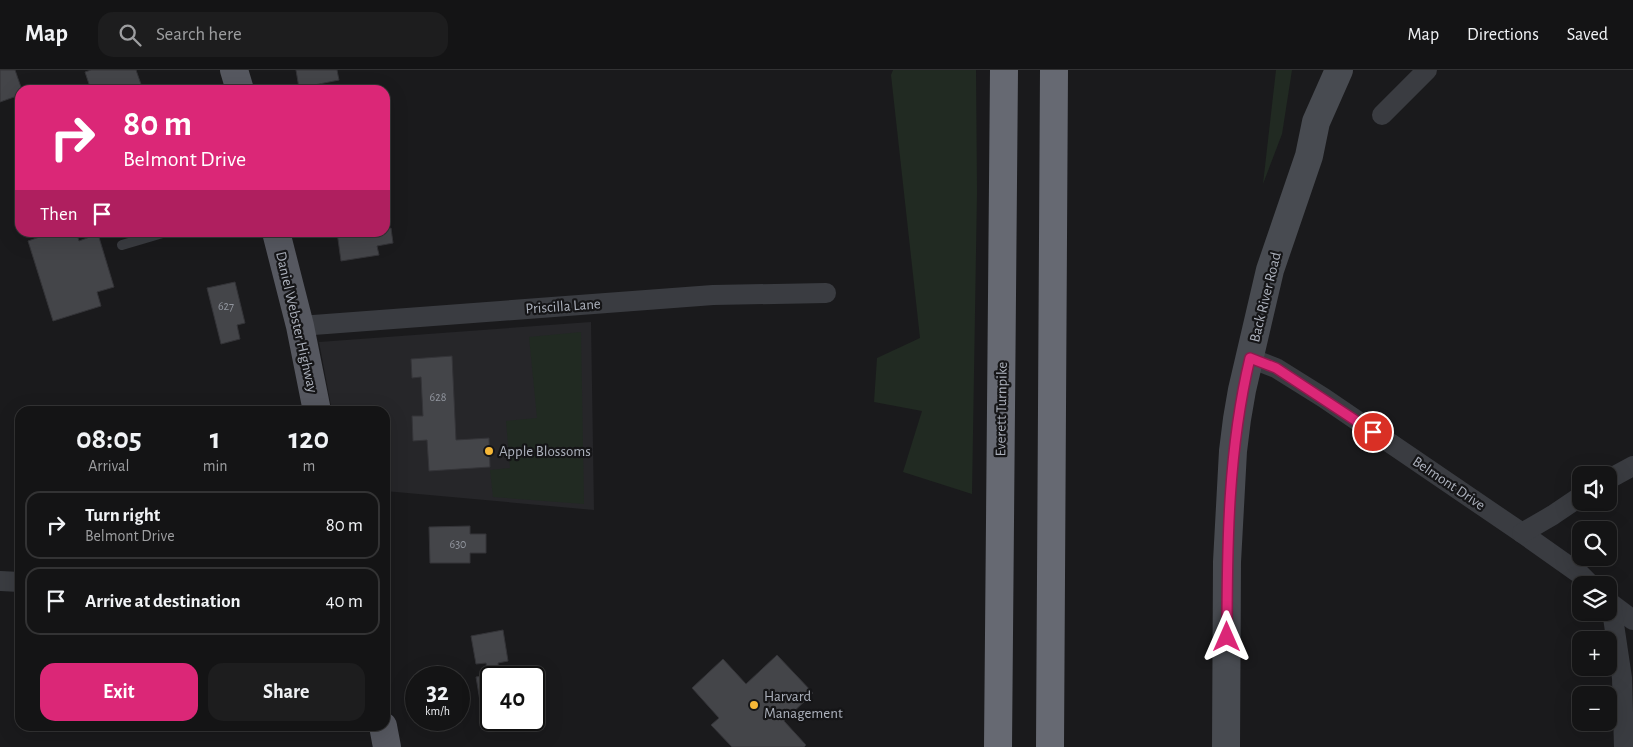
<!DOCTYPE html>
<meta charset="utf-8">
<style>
body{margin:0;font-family:"Alegreya Sans",sans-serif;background:#1d1d1e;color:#f1f3f6;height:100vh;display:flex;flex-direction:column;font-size:19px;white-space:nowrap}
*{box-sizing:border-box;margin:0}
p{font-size:16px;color:#9d9ea0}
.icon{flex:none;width:28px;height:28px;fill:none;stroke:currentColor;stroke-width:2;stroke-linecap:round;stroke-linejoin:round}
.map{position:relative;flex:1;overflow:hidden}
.drawer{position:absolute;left:15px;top:336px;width:375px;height:325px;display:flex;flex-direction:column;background:#141415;border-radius:15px;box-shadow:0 5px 20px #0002,0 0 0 1px #333334}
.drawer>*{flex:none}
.top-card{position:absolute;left:15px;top:15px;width:375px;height:152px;border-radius:15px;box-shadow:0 5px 20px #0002,0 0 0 1px #333334;background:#db2777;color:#fff;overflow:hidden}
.buttons{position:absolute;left:1572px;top:396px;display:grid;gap:10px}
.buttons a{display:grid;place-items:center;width:45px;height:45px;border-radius:10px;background:#141415;box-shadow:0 5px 20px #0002,0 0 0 1px #333334;font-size:25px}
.speed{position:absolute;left:405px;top:596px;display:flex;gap:10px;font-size:25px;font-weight:700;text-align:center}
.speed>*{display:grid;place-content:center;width:65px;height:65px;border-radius:50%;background:#141415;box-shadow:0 5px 20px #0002,0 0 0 1px #333334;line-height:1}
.speed small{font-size:12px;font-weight:400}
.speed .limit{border:2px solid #111;border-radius:8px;background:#fff;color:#111}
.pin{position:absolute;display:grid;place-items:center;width:42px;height:42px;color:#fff;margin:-21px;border:2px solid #fff;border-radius:50%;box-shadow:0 1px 5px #0007}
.me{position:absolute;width:55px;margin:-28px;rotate:0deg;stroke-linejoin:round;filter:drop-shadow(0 0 4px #0008)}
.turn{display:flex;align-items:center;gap:18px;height:105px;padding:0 25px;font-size:22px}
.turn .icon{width:65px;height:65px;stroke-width:2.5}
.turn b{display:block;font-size:35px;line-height:42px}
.then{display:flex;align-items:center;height:48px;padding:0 25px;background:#0003;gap:10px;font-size:19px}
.eta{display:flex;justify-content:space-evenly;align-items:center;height:85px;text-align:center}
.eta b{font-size:30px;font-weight:700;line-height:35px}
.action{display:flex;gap:10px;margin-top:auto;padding:10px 25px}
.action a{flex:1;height:58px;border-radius:15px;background:#db2777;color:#fff;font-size:20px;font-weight:700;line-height:58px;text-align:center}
.action a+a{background:#1d1d1e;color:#f1f3f6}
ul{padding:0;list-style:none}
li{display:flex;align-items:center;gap:15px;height:68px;margin:0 10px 8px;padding:0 15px;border:2px solid #333334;border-radius:15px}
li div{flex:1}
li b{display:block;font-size:19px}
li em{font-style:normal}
header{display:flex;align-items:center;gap:30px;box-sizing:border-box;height:70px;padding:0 25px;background:#141415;border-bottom:1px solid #333334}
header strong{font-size:24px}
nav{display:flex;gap:28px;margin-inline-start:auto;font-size:18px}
.search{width:350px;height:45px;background:#1d1d1e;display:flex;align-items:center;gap:12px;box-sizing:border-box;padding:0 18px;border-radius:15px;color:#9d9ea0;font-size:19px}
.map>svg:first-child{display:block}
.built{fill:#262629}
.green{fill:#212a22}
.building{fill:#444549;stroke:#343438}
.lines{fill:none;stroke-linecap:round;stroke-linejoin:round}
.lane{stroke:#3a3c41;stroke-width:10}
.street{stroke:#3a3c41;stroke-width:20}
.secondary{stroke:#484b51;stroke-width:28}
.primary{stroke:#565860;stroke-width:28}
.highway{stroke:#666972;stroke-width:28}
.route-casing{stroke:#8e194d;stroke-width:12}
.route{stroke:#db2777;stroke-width:9}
.poi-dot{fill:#f6b737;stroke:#151517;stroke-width:2}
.labels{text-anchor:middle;stroke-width:4.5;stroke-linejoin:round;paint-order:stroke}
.number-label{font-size:12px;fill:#92969f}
.street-label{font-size:15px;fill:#acb1bc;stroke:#151517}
.poi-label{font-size:15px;fill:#acb1bc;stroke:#151517;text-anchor:start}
</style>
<header>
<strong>Map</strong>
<div class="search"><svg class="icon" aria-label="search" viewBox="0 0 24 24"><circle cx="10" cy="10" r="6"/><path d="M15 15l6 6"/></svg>Search here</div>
<nav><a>Map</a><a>Directions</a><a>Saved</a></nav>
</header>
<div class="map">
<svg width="1633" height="677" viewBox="0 0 1633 677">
<rect width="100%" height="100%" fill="#1a1a1c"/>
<!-- built -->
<polygon class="built" points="591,252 594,440 385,421 385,341 332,341 319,272"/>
<!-- green -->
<g class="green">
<polygon points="893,0 976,0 977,122 972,424 903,402 922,341 874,332 877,288 920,268 891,5"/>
<polygon points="1276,0 1292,0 1282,64 1263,114"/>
<polygon points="581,262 584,434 493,427 490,400 510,398 506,351 537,348 529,267"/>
</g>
<!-- building -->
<g class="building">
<polygon points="0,0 15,0 22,20 20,20 20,25 0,32"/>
<polygon points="91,0 136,0 143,20 91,20 85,2"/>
<polygon points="296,0 337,0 339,10 299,18"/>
<polygon points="391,158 393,173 377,176 379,185 341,191 337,162 385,162 385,159"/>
<polygon points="54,162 76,162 79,171 98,164 114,217 97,222 101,236 53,251 28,171"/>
<polygon points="235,212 245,253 237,255 240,269 221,274 207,218"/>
<polygon points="452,286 456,370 489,368 490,397 429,401 427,370 413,371 412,346 423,346 421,307 412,308 411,289"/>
<polygon points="470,456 470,464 486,464 486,483 470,483 470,493 430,493 429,457"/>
<polygon points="503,560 508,591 498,593 500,608 491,608 491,648 483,649 476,607 488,605 486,593 476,594 471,566"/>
<polygon points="777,585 813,623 784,651 806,675 804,677 732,677 711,655 719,648 692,618 723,589 746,614"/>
</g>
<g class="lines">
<!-- lane -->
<polyline class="lane" points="122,175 166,162"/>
<!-- street -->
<g class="street">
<polyline points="1382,45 1427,0"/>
<polyline points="300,256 713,225 826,223"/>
<polyline points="1250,288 1276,298 1324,328 1522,463 1580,504 1591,515"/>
<polyline points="1609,409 1633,396"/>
<polyline points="1522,463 1553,445 1581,426"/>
<polyline points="0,511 20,512"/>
<polyline points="1609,532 1633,550"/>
<polyline points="1611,534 1622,608 1624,677"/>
</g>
<!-- secondary -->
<polyline class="secondary" points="1226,677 1227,492 1233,381 1237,349 1242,320 1270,200 1309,86 1316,52 1339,0"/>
<!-- primary -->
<g class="primary">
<polyline points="234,0 240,20"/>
<polyline points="276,162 300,256 317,341"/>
<polyline points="383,656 387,677"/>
</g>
<!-- highway -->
<g class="highway">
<polyline points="998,677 1004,0"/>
<polyline points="1050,677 1054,0"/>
</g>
</g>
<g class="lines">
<!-- route casing -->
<g class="route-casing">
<path id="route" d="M 1227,567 C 1227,473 1228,380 1250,288 L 1276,298 L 1373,362"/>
</g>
<!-- route -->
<use href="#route" class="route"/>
</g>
<!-- markers -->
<g class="poi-dot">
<circle cx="489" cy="381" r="5"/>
<circle cx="754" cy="635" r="5"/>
</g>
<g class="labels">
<!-- number labels -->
<g class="number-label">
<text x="226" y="240">627</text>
<text x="438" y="331">628</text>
<text x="458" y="478">630</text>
</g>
<!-- street labels -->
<g class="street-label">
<text transform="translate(1265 227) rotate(-76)" y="5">Back River Road</text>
<text transform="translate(563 236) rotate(-4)" y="5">Priscilla Lane</text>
<text transform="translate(297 252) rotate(77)" y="5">Daniel Webster Highway</text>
<text transform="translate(1001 339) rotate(-89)" y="5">Everett Turnpike</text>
<text transform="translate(1449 413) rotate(34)" y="5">Belmont Drive</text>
</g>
<!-- poi labels -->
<g class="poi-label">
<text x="499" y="386">Apple Blossoms</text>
<text x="764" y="631">Harvard<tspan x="764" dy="17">Management</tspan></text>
</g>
</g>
</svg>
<div class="buttons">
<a><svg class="icon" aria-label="sound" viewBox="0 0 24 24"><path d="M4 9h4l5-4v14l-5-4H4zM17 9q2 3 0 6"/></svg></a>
<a><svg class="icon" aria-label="search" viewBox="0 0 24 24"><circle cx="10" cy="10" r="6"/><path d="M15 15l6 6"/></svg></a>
<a><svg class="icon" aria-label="layers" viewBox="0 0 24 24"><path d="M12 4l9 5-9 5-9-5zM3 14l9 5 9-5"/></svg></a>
<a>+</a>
<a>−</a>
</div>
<div class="speed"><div>32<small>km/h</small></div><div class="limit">40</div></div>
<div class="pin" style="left:1373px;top:362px;background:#d93025"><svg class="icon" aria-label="arrive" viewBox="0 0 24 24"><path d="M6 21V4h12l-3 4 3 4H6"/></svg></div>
<svg class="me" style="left:1227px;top:567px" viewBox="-20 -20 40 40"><path d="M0-17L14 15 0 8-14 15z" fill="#db2777" stroke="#fff" stroke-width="4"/></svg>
<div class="top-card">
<div class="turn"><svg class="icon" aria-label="right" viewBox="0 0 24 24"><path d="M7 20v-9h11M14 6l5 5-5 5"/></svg><div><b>80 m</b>Belmont Drive</div></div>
<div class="then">Then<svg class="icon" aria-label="arrive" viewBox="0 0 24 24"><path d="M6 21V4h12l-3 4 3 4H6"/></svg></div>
</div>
<section class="drawer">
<div class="eta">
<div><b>08:05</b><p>Arrival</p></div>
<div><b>1</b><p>min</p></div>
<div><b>120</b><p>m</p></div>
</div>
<ul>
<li><svg class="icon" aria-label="right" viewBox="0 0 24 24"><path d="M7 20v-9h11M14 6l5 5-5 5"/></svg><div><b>Turn right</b><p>Belmont Drive</p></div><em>80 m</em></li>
<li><svg class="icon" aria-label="arrive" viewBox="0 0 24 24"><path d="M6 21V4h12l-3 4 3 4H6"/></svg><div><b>Arrive at destination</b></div><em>40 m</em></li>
</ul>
<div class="action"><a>Exit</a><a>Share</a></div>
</section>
</div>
